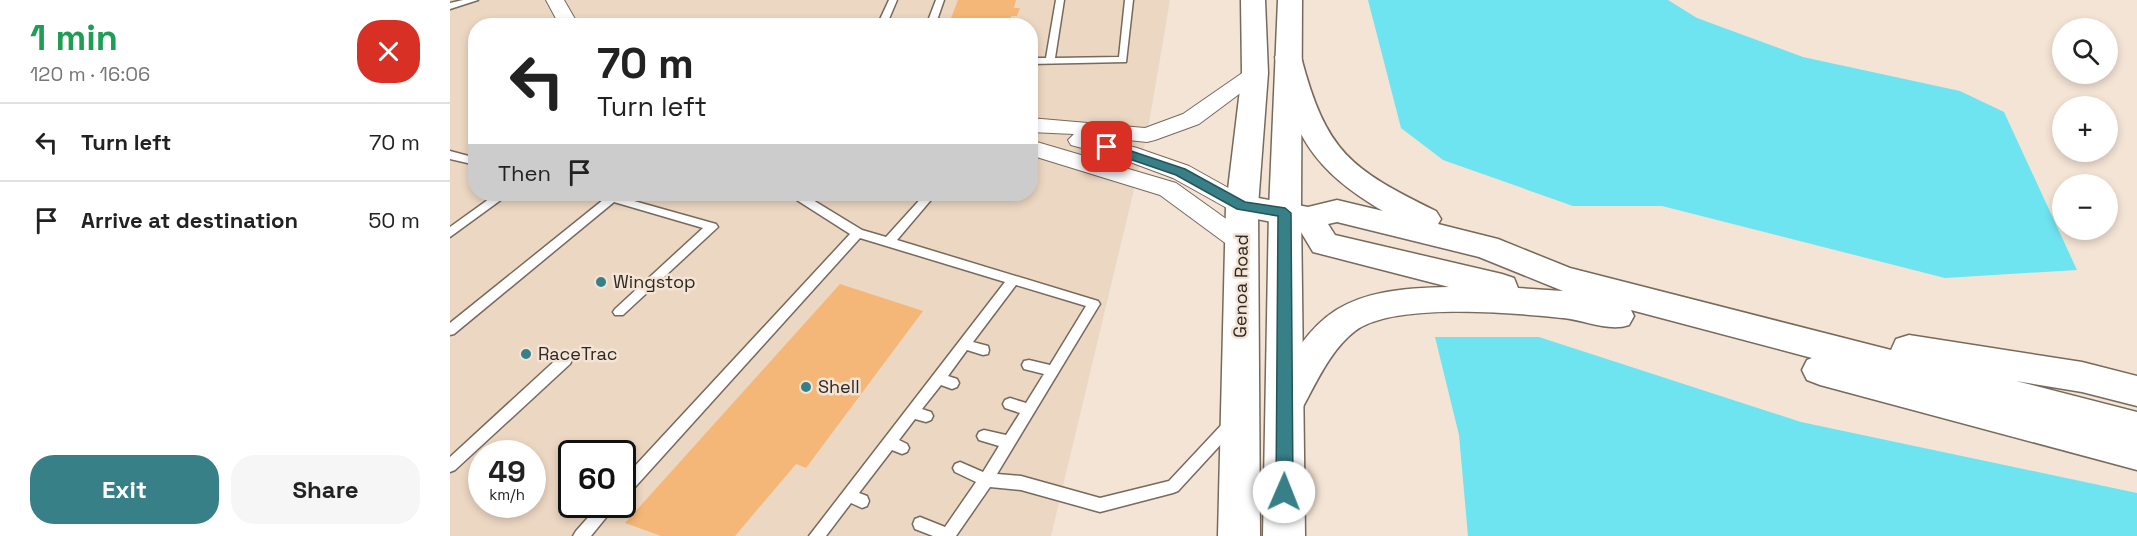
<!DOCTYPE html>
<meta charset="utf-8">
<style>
body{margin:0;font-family:"Space Grotesk",sans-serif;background:#f6f6f6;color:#222;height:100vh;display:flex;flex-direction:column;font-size:22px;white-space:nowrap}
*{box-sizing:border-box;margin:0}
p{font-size:20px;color:#767676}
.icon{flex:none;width:33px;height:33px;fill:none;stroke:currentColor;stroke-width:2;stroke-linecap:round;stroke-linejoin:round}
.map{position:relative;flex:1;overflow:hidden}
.drawer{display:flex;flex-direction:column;background:#fff;width:450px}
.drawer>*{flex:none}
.top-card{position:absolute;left:18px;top:18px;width:570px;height:183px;border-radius:24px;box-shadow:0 3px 9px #0003;background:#fff;color:#222;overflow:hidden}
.controls{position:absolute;left:1602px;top:18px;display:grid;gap:12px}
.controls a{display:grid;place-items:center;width:66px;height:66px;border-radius:50%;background:#fff;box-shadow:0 3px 9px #0003;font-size:30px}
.speed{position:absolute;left:18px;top:440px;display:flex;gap:12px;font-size:30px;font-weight:700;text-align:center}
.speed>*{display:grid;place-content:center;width:78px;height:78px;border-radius:50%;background:#fff;box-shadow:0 3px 9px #0003;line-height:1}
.speed small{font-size:15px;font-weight:400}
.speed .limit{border:3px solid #111;border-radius:9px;background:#fff;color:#111}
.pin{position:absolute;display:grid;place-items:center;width:51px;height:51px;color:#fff;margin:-26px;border-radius:12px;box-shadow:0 3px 9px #0006}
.me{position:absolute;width:66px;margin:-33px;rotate:1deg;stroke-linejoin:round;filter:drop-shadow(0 0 4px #0008)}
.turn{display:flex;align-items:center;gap:21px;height:126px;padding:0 30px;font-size:27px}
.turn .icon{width:78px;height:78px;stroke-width:2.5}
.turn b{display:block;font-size:42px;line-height:51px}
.then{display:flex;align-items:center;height:57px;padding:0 30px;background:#0003;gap:12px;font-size:22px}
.round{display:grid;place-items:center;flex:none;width:63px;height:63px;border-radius:24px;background:#f6f6f6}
.head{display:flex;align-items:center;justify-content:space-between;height:102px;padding:0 30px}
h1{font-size:36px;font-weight:700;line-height:45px;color:#1e9e55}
.primary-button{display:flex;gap:12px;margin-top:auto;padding:12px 30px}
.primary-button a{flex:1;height:69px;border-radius:24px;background:#388087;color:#fff;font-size:24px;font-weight:700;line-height:69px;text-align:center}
.primary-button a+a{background:#f6f6f6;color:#222}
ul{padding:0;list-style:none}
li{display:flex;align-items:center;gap:18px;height:78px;padding:0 30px;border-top:2px solid #e0e0e0}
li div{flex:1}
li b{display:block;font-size:22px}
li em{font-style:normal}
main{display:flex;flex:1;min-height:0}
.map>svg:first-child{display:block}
.built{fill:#ecd7c2;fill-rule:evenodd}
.water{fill:#6ee4f0}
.building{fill:#f4b777}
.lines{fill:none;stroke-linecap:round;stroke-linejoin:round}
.service-casing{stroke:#77695c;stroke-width:3}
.minor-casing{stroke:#77695c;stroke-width:2}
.primary-casing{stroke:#77695c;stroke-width:3}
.motorway-casing{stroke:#77695c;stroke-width:3}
.service{fill:#fff;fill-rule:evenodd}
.minor{fill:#fff;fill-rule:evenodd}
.primary{fill:#fff;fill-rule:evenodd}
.motorway{fill:#fff;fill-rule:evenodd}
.route{fill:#388087;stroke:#245358;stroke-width:1.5}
.poi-dot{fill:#388087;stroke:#f4e4d5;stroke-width:2}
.labels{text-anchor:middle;stroke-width:5;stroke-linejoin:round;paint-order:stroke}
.poi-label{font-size:18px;fill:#2c2721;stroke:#f4e4d5;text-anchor:start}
.street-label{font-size:18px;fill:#2c2721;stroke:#f4e4d5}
</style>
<main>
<section class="drawer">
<div class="head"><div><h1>1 min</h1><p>120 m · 16:06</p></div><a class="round" style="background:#d93025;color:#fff"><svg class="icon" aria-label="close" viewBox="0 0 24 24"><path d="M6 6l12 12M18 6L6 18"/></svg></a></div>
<ul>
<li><svg class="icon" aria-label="left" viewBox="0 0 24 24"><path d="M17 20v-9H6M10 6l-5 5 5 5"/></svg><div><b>Turn left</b></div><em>70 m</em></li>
<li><svg class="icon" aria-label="arrive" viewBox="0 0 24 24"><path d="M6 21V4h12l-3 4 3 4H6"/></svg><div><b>Arrive at destination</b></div><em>50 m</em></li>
</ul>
<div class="primary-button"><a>Exit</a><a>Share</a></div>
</section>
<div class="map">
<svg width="1687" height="536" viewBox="0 0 1687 536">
<rect width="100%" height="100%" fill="#f4e4d5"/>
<!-- built -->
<path class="built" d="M 0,0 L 720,0 L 697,135 L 601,536 L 0,536 ZM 26,26 L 580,26 L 580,194 L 26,194 ZM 32,453 L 82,453 L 82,504 L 32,504 ZM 122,453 L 172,453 L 172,504 L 122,504 Z"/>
<!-- water -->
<g class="water">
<polygon points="918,0 1218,0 1247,18 1353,57 1510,91 1554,112 1627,270 1495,278 1212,206 1123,206 993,160 951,128"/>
<polygon points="985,337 1089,337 1351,422 1687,493 1687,536 1018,536 1009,435"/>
</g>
<!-- building -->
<g class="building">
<polygon points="508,0 566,0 564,8 570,8 567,16 561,16 559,26 498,26"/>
<polygon points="390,284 473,311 356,468 346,464 285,536 211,536 175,523"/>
</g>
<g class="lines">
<!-- service casing -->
<g class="service-casing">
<g id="service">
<polygon points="13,0 28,0 0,9 0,3"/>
<polygon points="439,0 447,0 436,26 427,26"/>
<polygon points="486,0 494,0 485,26 476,26"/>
<polygon points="606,0 614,0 605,58 669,57 675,0 683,0 676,62 580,64 580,58 596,58"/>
<polygon points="0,151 26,158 26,165 0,159"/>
<polygon points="46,194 59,194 0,237 0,227"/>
<polygon points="141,194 159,194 266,224 268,227 173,315 165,315 163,312 165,309 253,228 164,202 4,334 0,335 0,323 153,200 142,197"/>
<polygon points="341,194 353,194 412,230 436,237 475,194 486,194 447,240 648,301 650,304 648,307 547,474 571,476 650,498 719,481 776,420 781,418 786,420 788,424 786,428 728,491 723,493 650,512 571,490 540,487 506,536 483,536 465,529 463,524 465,519 470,517 495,527 526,482 505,472 503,468 505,464 510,462 533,472 549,446 529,440 527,436 529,432 534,430 556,435 570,413 555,408 553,404 555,400 560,398 576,403 594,374 574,369 572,365 574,361 579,360 600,365 636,306 566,285 523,342 538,346 539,350 538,354 533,355 517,350 498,376 507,379 509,383 507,387 502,389 491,385 472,409 481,412 483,416 481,420 476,422 465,419 449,440 457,444 459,448 457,452 452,454 442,450 409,493 417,496 419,501 417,506 412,508 401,503 376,536 359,536 555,282 410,238 177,496 172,497 172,480 400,234 342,197"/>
<polygon points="115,355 120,356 122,360 120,364 5,470 0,472 0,457 110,356"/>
<polygon points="150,504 167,504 141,536 123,536 126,531"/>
</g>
</g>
<!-- minor casing -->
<g class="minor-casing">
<g id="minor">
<polygon points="96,0 114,0 129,26 110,26"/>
<polygon points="805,67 812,69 815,73 812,77 749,124 705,140 697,142 641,136 687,148 739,166 800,200 804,206 800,212 792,214 784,212 723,178 672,159 621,145 618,140 624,134 580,132 580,118 695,128 733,114 798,69"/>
<polygon points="580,140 726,183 800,236 803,242 800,248 791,251 782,248 710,195 580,155"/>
</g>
</g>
<!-- primary casing -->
<g class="primary-casing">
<g id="primary">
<polygon points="791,0 815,0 818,73 808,206 810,536 768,536 776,206 792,73"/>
<polygon points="828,0 852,0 851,210 855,536 813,536 819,210"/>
</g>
</g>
<!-- motorway casing -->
<g class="motorway-casing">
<path id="motorway" d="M 838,49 L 847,51 L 851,57 C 876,152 900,169 986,211 L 991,219 L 988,224 L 1048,239 L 1120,268 L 1441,350 L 1446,339 L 1459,335 L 1632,362 L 1687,376 L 1687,406 L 1632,392 L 1566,381 L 1687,412 L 1687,470 L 1370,385 L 1357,380 L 1352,370 L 1357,360 L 1362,358 L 1181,310 L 1184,316 L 1179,325 C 1159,332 1134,320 1113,318 C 1065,313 943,302 905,331 C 879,351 865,386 849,414 L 836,419 L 823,414 L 817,403 C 864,308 894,289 999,287 L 863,252 L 848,227 L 781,214 L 776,206 L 781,198 L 792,195 L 858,207 L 887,200 L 933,211 C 863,170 843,135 825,57 L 829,51 ZM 887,222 L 1029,257 L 1113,291 L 1068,288 L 1064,278 L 1052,274 L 885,235 L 878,224 Z"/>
</g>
<!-- service -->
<use href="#service" class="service"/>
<!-- minor -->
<use href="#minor" class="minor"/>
<!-- primary -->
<use href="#primary" class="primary"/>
<!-- motorway -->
<use href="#motorway" class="motorway"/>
</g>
<!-- route -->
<polygon class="route" points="657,143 735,169 795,202 835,208 841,213 843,492 840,497 834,499 828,497 826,492 828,216 787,209 726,175 653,150 653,145"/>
<!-- markers -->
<g class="poi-dot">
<circle cx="151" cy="282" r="6"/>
<circle cx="76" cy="354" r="6"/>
<circle cx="356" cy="387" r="6"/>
</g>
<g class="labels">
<!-- poi labels -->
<g class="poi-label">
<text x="163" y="288">Wingstop</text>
<text x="88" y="360">RaceTrac</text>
<text x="368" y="393">Shell</text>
</g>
<!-- street labels -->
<g class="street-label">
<text transform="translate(791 286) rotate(-89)" y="6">Genoa Road</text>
</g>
</g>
</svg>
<div class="controls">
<a><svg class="icon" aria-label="search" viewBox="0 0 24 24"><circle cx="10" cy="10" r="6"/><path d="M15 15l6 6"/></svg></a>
<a>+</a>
<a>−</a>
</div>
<div class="speed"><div>49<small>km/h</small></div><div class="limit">60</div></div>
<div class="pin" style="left:657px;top:147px;background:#d93025"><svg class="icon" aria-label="arrive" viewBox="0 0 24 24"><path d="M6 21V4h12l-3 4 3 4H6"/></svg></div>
<svg class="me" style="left:834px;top:492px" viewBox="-20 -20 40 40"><circle r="19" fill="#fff"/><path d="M0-13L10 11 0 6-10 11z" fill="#388087"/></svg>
<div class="top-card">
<div class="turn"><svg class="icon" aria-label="left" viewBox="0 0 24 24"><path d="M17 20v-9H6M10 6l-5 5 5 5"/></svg><div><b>70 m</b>Turn left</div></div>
<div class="then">Then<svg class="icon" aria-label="arrive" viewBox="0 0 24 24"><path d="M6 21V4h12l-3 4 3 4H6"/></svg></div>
</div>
</div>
</main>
